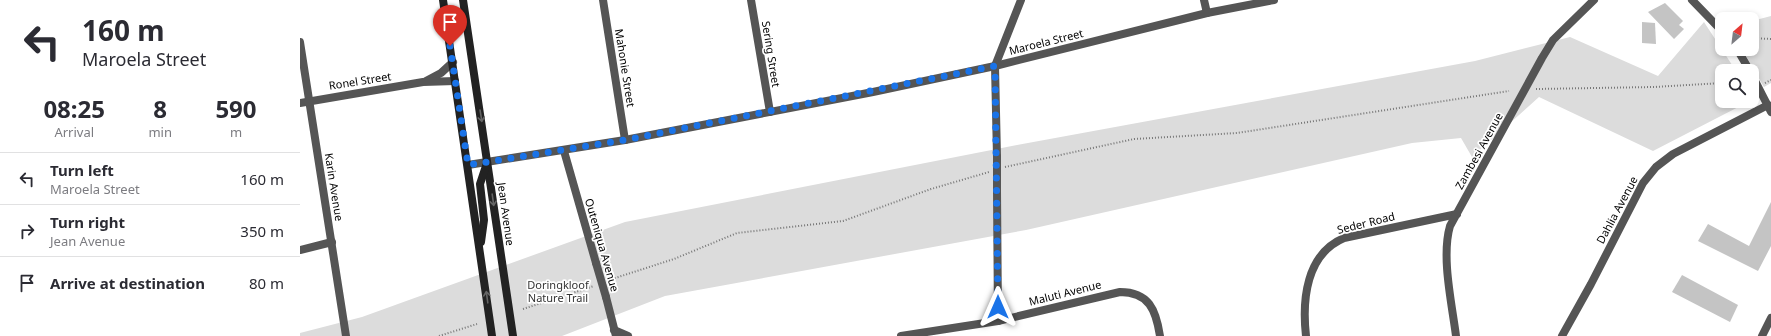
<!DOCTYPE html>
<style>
body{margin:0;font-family:"Noto Sans",sans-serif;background:#f2f2f3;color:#2b2b33;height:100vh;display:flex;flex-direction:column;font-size:15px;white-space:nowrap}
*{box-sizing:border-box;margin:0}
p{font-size:13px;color:#7c7c81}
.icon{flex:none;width:22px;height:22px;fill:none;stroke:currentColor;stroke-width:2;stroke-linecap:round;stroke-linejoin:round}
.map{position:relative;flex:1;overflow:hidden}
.side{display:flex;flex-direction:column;background:#fff;width:300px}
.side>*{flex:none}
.guide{background:#fff;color:#2b2b33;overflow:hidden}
.needle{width:26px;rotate:28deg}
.buttons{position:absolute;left:1415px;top:12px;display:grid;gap:8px}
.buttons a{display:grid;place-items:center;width:44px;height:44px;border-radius:8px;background:#fff;box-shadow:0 2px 6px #0003;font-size:20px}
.pin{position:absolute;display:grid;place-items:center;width:34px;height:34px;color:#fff;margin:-41px -17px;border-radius:50% 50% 50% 0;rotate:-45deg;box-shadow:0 0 4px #0007}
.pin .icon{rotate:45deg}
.me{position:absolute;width:44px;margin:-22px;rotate:0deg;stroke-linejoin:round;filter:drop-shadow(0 0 3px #0008)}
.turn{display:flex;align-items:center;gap:14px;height:84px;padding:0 16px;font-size:18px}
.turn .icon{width:52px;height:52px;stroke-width:2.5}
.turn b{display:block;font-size:28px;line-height:34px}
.eta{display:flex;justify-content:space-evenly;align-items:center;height:68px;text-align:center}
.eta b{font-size:24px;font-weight:700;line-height:28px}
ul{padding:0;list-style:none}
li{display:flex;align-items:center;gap:12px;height:52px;padding:0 16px;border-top:1px solid #e1e1e2}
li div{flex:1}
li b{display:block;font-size:15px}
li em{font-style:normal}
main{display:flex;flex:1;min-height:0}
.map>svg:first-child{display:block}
.green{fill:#dcdcdc}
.building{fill:#c4c4c4}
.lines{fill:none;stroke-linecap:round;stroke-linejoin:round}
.path{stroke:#777;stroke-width:2;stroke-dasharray:1 2;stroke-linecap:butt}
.street{stroke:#555;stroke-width:8}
.secondary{stroke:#222;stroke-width:8}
.street-bridge{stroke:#555;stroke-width:8}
.oneway{stroke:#646464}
.route{stroke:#1a73e8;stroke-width:7;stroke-dasharray:0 12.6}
.labels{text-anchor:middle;stroke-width:3.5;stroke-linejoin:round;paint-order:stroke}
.street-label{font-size:11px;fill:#000;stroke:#fff}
.park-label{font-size:11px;fill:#333;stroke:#fff}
</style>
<main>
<section class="side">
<div class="guide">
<div class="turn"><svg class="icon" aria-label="left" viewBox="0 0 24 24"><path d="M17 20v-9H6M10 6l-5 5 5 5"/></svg><div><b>160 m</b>Maroela Street</div></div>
</div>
<div class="eta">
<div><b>08:25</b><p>Arrival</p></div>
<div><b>8</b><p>min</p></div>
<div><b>590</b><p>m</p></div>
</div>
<ul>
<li><svg class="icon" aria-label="left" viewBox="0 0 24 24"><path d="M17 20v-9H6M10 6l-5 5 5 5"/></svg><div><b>Turn left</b><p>Maroela Street</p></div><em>160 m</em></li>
<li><svg class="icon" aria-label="right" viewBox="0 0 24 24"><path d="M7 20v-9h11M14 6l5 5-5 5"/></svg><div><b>Turn right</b><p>Jean Avenue</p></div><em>350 m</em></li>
<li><svg class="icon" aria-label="arrive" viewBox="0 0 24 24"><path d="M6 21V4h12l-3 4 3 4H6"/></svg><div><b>Arrive at destination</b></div><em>80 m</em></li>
</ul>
</section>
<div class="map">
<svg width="1471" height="336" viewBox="0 0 1471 336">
<rect width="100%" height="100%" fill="#fff"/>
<!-- green -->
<g class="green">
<polygon points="1471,16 1471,83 1464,87 1442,49 1452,49 1452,21"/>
<polygon points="1404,22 1436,71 1422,71 1422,101 1450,101 1353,151 1239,97 1172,157 1161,138 1112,143 726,230 365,296 262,336 0,336 0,333 62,317 325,222 717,145 1175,61 1270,37 1358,76"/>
</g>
<!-- building -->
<g class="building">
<polygon points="1365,3 1383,21 1379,25 1384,29 1374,39 1348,12"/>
<polygon points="1342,22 1355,23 1356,44 1342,43"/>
<polygon points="1471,202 1471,246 1458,271 1398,241 1408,224 1449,246"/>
<polygon points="1382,275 1438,305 1430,322 1372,292"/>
</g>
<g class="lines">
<!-- path -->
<g class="path">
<polyline points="1452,38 1471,39"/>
<polyline points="1465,83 1471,80"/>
<polyline points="1236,89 1354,87 1422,83"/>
<polyline points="705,167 834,139 937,133 1209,91"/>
<polyline points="309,280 374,259 437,233 543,221 631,189 689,172"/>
<polyline points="223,309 294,286"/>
<polyline points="139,336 177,324"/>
</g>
<!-- street -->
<g class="street">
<polyline points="303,0 325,140"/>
<polyline points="451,0 470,112"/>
<polyline points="904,0 907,13"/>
<polyline points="1392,0 1422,31"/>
<polyline points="0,42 46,336"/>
<polyline points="1437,49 1450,71"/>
<polyline points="1452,75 1471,112"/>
<polyline points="126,81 141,73 153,62"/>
<polyline points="0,103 123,82 155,81"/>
<polyline points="264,151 296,263"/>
<polyline points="697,157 695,66 721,0"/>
<polyline points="168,165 325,140 573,92 695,66 907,13 974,0"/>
<polyline points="697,191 698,321"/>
<polyline points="0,250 32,242"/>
<polyline points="306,297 316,336"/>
<polyline points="314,330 328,336"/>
<path d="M 601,336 L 698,321 L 820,292 C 849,292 856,310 860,336"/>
<path d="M 1006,336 C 1002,300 1006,254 1044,238 L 1157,214"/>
<path d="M 1156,336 C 1152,304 1141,257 1150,226 L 1242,58 L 1253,40 L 1294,0"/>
<polyline points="1262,336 1291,284 1343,183 1356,167 1373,154 1468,105"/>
<polyline points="1462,336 1471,318"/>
</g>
<!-- secondary -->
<g class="secondary">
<polyline points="143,0 192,336"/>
<polyline points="163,0 213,336"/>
<polyline points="181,242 184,220 180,184 187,163"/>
</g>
<!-- street-bridge -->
<g class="street-bridge">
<polyline points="697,157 697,191"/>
<polyline points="296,263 306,297"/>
</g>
</g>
<!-- one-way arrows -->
<defs><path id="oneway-shaft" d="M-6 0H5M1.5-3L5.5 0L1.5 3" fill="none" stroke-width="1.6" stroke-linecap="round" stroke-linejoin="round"/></defs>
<g class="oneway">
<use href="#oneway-shaft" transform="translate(181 116) rotate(81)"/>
<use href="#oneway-shaft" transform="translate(193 200) rotate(82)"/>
<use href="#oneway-shaft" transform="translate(187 297) rotate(-98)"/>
</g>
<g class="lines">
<!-- route -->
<polyline class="route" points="150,46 168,165 325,140 695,66 698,307"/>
</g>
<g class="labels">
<!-- street labels -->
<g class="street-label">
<text transform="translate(746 42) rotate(-14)" y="4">Maroela Street</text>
<text transform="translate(471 54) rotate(81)" y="4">Sering Street</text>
<text transform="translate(325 68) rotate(81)" y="4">Mahonie Street</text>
<text transform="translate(60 81) rotate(-9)" y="4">Ronel Street</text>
<text transform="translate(1179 151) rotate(-61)" y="4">Zambesi Avenue</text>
<text transform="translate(34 187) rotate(81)" y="4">Karin Avenue</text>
<text transform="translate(1317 210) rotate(-62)" y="4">Dahlia Avenue</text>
<text transform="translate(206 214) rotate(82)" y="4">Jean Avenue</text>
<text transform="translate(1066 223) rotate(-14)" y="4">Seder Road</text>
<text transform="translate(302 245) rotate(74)" y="4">Outeniqua Avenue</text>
<text transform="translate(765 293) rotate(-14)" y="4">Maluti Avenue</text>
</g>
<!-- park labels -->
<g class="park-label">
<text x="258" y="289">Doringkloof<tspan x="258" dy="13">Nature Trail</tspan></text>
</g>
</g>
</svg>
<div class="buttons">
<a><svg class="needle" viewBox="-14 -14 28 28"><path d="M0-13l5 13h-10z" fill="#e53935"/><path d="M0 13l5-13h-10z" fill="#7c7c81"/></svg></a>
<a><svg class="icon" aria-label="search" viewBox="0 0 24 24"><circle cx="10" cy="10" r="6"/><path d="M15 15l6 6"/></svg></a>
</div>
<div class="pin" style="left:150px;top:46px;background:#d93025"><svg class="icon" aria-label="arrive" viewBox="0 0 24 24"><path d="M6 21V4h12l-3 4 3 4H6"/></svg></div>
<svg class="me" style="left:698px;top:307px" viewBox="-20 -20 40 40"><path d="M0-17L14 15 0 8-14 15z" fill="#1a73e8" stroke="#fff" stroke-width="4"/></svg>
</div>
</main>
